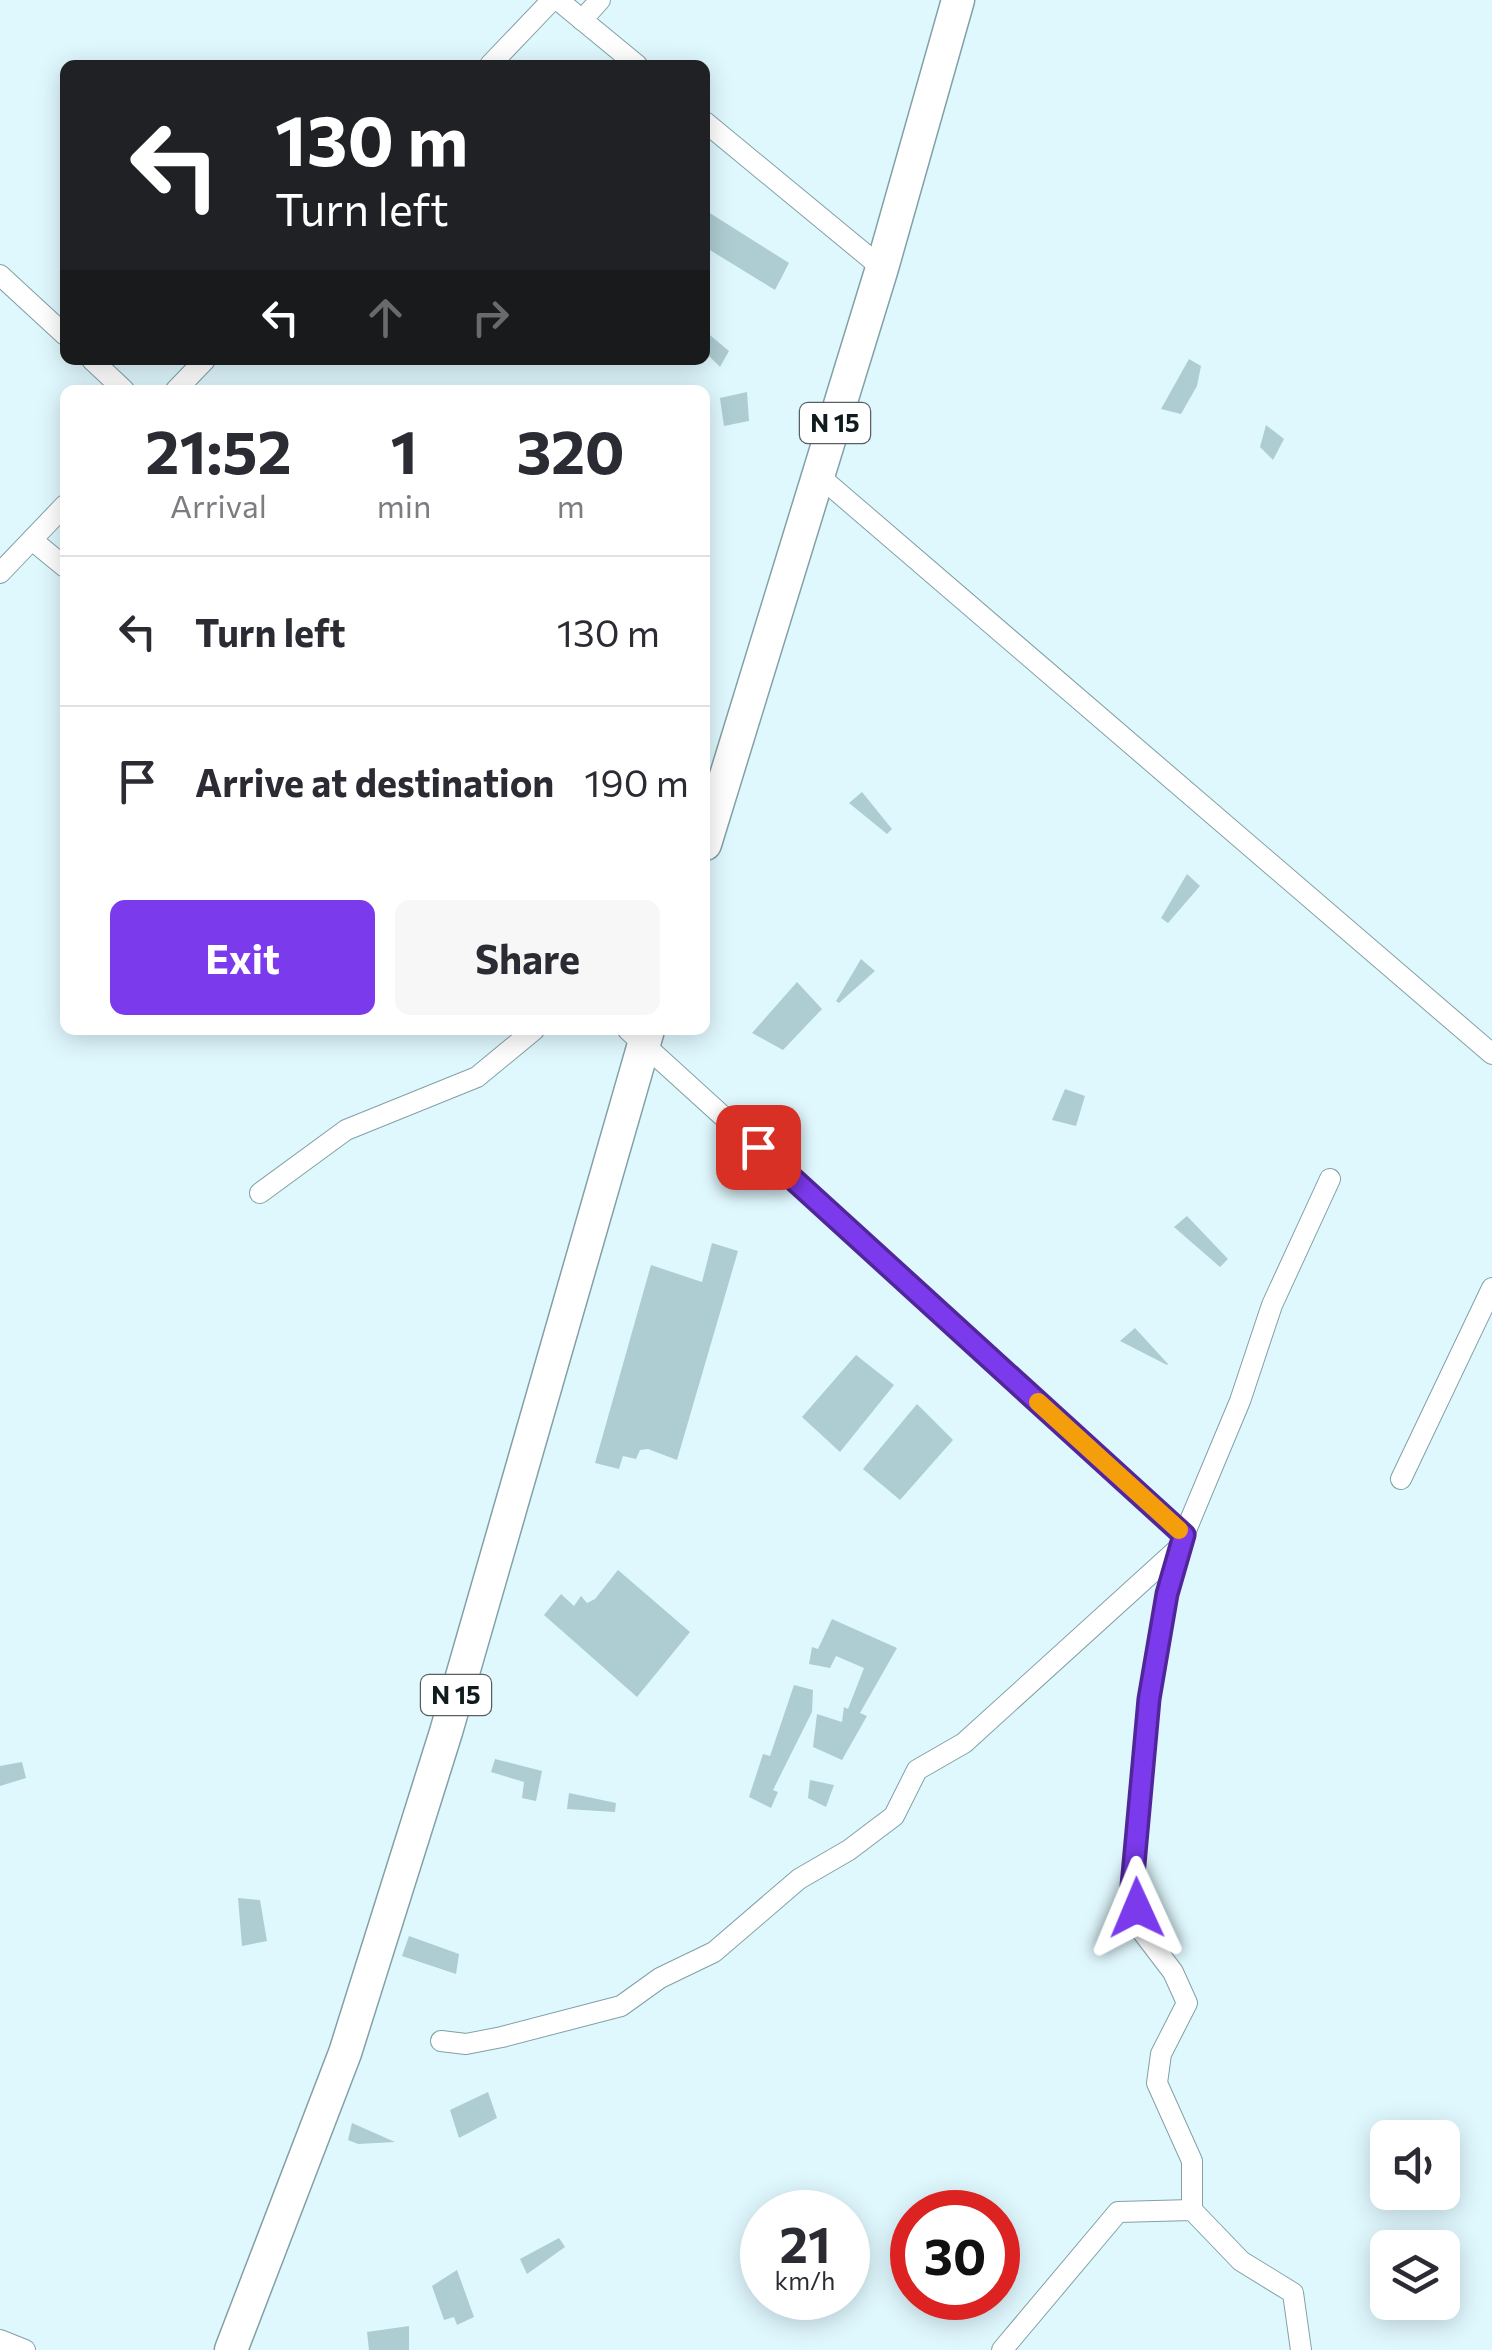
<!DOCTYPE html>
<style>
body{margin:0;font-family:Commissioner,sans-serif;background:#f7f7f7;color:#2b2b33;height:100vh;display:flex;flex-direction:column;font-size:38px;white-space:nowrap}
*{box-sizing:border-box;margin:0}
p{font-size:32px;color:#7c7c81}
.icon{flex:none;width:55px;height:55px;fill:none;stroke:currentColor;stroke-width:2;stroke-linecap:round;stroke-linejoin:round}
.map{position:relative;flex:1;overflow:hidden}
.panel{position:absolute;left:60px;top:385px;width:650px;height:650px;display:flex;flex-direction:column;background:#fff;border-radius:15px;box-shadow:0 5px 25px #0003}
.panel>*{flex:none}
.banner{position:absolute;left:60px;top:60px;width:650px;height:305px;border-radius:15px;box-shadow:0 5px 25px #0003;background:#202124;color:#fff;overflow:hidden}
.fabs{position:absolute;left:1370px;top:2120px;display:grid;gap:20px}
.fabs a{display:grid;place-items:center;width:90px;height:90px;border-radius:15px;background:#fff;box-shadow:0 5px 25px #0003;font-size:50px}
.speed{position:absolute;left:740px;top:2190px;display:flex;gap:20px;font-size:50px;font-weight:700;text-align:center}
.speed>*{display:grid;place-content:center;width:130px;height:130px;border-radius:50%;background:#fff;box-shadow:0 5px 25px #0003;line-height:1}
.speed small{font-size:25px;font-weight:400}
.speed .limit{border:15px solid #d22;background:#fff;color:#111}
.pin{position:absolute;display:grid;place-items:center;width:85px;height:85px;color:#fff;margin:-42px;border-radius:20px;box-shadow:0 5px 15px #0006}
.me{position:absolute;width:110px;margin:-55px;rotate:359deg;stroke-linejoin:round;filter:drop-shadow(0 0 8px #0008)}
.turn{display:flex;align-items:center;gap:35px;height:210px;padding:0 50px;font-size:45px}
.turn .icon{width:130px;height:130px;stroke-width:2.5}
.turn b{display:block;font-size:70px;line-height:85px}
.lanes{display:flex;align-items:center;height:95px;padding:0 50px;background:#0003;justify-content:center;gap:50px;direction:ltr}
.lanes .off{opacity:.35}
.eta{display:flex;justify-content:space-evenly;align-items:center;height:170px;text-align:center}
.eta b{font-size:60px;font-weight:700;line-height:70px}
.button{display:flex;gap:20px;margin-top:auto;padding:20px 50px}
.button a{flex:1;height:115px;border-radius:15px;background:#7c3aed;color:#fff;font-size:40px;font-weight:700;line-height:115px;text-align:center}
.button a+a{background:#f7f7f7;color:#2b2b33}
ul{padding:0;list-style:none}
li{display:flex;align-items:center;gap:30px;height:150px;padding:0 50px;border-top:2px solid #e1e1e2}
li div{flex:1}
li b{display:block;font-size:38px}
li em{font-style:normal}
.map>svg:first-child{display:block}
.building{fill:#aecdd3}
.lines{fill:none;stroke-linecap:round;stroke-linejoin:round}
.minor-casing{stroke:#82a0a6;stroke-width:22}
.primary-casing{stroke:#82a0a6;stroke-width:35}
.minor{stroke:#fff;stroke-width:20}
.primary{stroke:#fff;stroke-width:32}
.route-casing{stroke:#51269a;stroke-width:25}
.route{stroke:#7c3aed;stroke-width:18}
.slow{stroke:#f59e0b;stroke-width:18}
.labels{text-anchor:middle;stroke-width:10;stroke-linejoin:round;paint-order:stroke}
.shield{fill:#fff;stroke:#575f61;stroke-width:2.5}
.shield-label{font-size:25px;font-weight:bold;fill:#0f1b1d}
</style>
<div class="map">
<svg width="1492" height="2350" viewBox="0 0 1492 2350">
<rect width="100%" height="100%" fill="#dff8fe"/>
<!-- building -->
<g class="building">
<polygon points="705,210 789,263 775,290 705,247"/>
<polygon points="705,331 729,351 720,367 705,352"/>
<polygon points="1189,359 1201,366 1197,386 1181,414 1161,409"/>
<polygon points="747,392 749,421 724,426 720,398"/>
<polygon points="1266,425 1284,439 1273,460 1260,447"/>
<polygon points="862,792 892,829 887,834 849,803"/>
<polygon points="1187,874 1200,886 1168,923 1161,918"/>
<polygon points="861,959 875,971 839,1003 836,1001"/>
<polygon points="797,982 822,1009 783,1050 752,1033"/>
<polygon points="1065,1089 1085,1096 1076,1126 1052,1120"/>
<polygon points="1187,1216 1228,1259 1220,1267 1174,1227"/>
<polygon points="712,1243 738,1251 677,1460 648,1449 640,1450 636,1459 623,1456 619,1469 595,1463 651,1265 702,1282"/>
<polygon points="1135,1328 1168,1364 1167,1365 1120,1341"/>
<polygon points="856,1355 894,1385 840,1452 802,1417"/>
<polygon points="917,1404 953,1440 900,1500 863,1469"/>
<polygon points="618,1570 690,1632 637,1697 544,1615 561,1594 574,1606 581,1596 587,1603 595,1599"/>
<polygon points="832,1619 897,1648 860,1713 867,1716 842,1760 813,1747 817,1714 842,1722 844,1707 848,1709 864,1668 836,1656 830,1668 809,1664 812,1647 818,1649"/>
<polygon points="794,1685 813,1690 812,1712 773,1790 778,1792 771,1808 749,1797 763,1754 770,1756"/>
<polygon points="495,1759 542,1771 536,1801 522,1798 524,1782 491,1772"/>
<polygon points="22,1762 26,1778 0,1786 0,1766"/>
<polygon points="810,1780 834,1785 826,1807 808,1798"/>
<polygon points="569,1793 616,1803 615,1812 567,1809"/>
<polygon points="238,1898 260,1900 267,1941 242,1946"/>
<polygon points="409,1936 459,1954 456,1974 402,1956"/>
<polygon points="488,2092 497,2118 459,2138 450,2110"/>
<polygon points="352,2123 395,2142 358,2144 348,2140"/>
<polygon points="559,2238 565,2247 527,2274 520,2259"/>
<polygon points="457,2270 474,2317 457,2325 454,2317 444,2320 432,2286"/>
<polygon points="409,2326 409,2350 369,2350 367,2332"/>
</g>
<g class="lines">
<!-- minor casing -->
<g class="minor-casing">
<g id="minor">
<polyline points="558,0 637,65"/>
<polyline points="582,20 600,0"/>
<polyline points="490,65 552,0"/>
<polyline points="705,122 882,268"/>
<polyline points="0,275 65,335"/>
<polyline points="92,360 124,390"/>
<polyline points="176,390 205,360"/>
<polyline points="818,475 1492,1054"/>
<polyline points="32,540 65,567"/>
<polyline points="0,573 65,505"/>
<polyline points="628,1030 1184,1535"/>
<polyline points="260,1193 346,1130 477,1077 534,1030"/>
<polyline points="1401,1479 1492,1288"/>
<polyline points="441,2041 466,2044 502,2037 621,2006 660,1978 714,1952 799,1879 849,1850 894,1816 917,1770 964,1743 1180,1547"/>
<polyline points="1192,2210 1192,2161 1157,2083 1161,2054 1187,2003 1173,1972 1141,1930 1132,1886 1149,1699 1167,1594 1184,1535 1240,1401 1272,1305 1330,1179"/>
<polyline points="0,2340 25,2350"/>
<polyline points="1002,2350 1118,2212 1192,2210 1241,2261 1293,2293 1301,2350"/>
</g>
</g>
<!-- primary casing -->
<g class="primary-casing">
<g id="primary">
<polyline points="705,844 882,268 958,0"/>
<polyline points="231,2350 345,2053 446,1732 648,1030"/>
</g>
</g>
<!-- minor -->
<use href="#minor" class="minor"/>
<!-- primary -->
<use href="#primary" class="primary"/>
</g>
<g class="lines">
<!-- route casing -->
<g class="route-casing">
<polyline id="route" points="758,1147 1184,1535 1167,1594 1149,1699 1132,1886 1137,1908"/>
</g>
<!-- route -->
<use href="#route" class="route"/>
<!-- slow -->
<polyline class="slow" points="1038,1402 1179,1530"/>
</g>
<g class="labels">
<!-- shield labels -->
<g class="shield">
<rect x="800" y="403" width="70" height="40" rx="8"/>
<rect x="421" y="1675" width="70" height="40" rx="8"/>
</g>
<g class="shield-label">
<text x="835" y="432">N 15</text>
<text x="456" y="1704">N 15</text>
</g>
</g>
</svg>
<div class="fabs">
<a><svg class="icon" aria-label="sound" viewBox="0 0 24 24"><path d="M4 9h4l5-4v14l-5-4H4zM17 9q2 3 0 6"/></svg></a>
<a><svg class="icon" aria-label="layers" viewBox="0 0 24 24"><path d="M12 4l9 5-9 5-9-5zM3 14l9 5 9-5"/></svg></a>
</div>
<div class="speed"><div>21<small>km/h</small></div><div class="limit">30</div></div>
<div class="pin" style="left:758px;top:1147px;background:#d93025"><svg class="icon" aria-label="arrive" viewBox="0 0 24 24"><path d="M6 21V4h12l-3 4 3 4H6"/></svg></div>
<svg class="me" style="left:1137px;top:1908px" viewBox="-20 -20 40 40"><path d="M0-17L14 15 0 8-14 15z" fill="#7c3aed" stroke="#fff" stroke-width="4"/></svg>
<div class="banner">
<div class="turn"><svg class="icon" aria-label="left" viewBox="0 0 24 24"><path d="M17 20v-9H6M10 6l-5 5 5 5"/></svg><div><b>130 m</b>Turn left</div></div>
<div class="lanes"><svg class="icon" aria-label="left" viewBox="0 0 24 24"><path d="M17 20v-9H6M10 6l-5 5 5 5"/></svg><svg class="icon off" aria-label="ahead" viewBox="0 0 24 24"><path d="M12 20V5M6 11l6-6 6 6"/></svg><svg class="icon off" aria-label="right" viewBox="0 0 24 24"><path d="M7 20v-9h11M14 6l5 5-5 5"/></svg></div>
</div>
<section class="panel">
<div class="eta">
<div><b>21:52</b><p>Arrival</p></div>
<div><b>1</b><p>min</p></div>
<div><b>320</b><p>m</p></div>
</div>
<ul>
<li><svg class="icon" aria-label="left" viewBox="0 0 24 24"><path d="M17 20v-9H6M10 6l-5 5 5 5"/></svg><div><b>Turn left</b></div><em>130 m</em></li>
<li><svg class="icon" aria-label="arrive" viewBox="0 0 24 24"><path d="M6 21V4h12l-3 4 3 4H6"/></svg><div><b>Arrive at destination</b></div><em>190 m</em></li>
</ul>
<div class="button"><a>Exit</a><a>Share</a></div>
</section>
</div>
